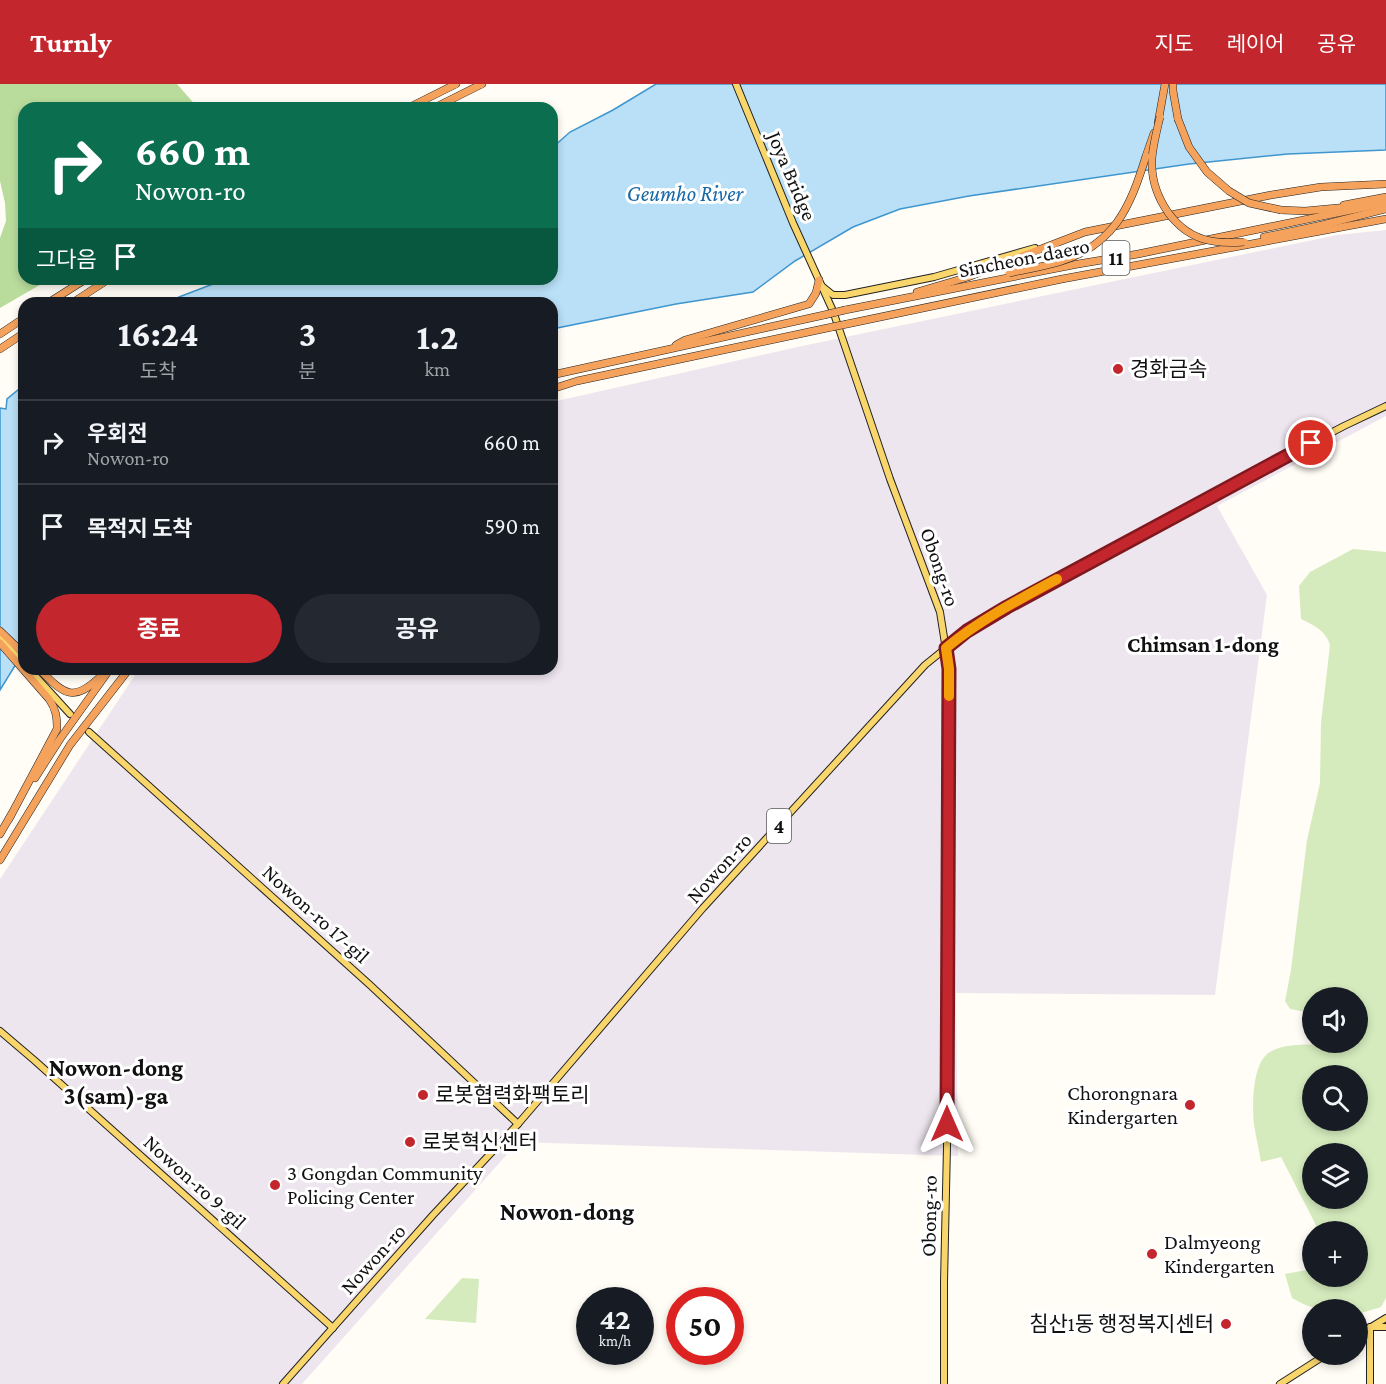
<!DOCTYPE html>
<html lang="ko">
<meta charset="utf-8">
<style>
body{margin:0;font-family:"Crimson Pro","Noto Sans KR",serif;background:#242831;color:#f1f3f6;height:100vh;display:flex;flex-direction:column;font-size:22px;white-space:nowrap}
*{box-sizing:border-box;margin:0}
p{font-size:20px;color:#9ea1a6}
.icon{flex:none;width:33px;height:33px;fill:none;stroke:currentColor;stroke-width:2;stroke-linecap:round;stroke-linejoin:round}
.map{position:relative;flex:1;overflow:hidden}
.side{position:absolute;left:18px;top:213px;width:540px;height:378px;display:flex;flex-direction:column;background:#171b24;border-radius:18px;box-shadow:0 3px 9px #0003}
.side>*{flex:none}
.banner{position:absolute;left:18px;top:18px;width:540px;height:183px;border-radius:18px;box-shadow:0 3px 9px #0003;background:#0b6e4f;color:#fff;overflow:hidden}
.fabs{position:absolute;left:1302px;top:903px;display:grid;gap:12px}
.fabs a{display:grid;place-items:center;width:66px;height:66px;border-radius:50%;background:#171b24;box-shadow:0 3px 9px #0003;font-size:30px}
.speed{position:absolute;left:576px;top:1203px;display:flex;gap:12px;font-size:30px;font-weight:700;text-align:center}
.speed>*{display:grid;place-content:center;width:78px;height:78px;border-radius:50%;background:#171b24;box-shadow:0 3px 9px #0003;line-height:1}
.speed small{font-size:15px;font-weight:400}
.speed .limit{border:9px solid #d22;background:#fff;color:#111}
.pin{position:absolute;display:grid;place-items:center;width:51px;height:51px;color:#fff;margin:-26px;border:3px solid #fff;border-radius:50%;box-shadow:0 2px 6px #0007}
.me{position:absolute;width:66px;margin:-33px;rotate:0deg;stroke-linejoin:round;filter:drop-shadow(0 0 4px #0008)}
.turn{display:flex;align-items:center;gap:21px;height:126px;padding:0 18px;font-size:27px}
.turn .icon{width:78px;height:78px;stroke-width:2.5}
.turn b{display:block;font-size:42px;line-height:51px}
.then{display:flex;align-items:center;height:57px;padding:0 18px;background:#0003;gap:12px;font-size:22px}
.eta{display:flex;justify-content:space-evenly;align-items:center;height:102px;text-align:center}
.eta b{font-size:36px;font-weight:700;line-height:42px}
.primary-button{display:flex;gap:12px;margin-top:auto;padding:12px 18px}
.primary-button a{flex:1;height:69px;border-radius:36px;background:#c4262e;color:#fff;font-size:24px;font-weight:700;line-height:69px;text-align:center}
.primary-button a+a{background:#242831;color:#f1f3f6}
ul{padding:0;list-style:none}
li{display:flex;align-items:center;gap:18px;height:84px;padding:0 18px;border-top:2px solid #363941}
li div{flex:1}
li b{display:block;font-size:22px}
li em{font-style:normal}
header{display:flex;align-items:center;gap:36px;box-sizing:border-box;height:84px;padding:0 30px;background:#c4262e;color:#fff}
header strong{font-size:28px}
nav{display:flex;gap:33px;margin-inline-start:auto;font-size:21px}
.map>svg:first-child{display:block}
.industrial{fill:#eee6ef}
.green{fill:#d5ebbd;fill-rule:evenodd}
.forest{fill:#b9dc9c}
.water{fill:#b9e0f7;stroke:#3f96cf;stroke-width:1.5}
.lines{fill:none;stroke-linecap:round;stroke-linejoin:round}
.major-casing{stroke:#222;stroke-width:8}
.highway-casing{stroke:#222;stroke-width:8}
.major{stroke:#f9d66b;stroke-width:6}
.highway{stroke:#f5a25d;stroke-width:7}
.highway-bridge-casing{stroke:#222;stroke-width:8;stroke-linecap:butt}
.highway-bridge{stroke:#f5a25d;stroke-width:7}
.route-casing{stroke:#7f191e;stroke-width:15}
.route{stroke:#c4262e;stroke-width:10}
.slow{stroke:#f59e0b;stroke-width:10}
.poi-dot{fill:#c4262e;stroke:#fff;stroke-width:2}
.labels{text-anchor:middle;stroke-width:6;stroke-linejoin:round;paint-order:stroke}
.shield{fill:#fff;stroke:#585858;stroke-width:1.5}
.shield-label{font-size:20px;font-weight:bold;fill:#111}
.street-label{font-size:21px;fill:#111;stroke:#fff}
.poi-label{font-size:21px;fill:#111;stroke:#fff;text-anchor:start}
.water-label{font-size:22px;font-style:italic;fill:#1768a6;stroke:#fff}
.neighbourhood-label{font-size:22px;font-weight:bold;fill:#111;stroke:#fff}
.quarter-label{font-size:24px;font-weight:bold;fill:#111;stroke:#fff}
</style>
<header>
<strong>Turnly</strong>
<nav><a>지도</a><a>레이어</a><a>공유</a></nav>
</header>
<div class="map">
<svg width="1386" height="1300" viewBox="0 0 1386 1300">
<rect width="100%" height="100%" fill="#fffdf5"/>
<!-- industrial -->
<polygon class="industrial" points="1386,146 1386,332 1217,422 1267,511 1215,911 956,909 958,1072 518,1058 302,1300 0,1300 0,795 135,591 142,585 552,585 552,318 802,262 1337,151"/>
<!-- green -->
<g class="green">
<path d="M 1353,465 L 1386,468 L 1386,1214 L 1381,1223 L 1358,1230 L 1358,1226 C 1330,1226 1317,1229 1292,1214 L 1285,1190 L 1312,1185 L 1312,1192 L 1358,1192 L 1358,1148 L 1319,1147 L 1281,1073 L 1261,1078 C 1259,1066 1256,1053 1254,1041 C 1252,1022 1252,978 1270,968 C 1285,959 1309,961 1325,960 L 1327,958 L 1358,958 L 1358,914 L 1312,914 L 1312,929 L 1290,925 L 1285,917 L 1291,886 L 1307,756 L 1320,699 L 1321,639 L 1330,561 C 1326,547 1314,541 1301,535 L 1299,502 L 1310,488 ZM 1312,992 L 1358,992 L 1358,1036 L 1312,1036 ZM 1312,1070 L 1358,1070 L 1358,1114 L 1312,1114 Z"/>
<polygon points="462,1194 479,1195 476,1239 425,1235"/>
</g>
<!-- forest -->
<polygon class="forest" points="0,0 177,0 198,24 24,24 24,195 50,195 0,224 0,154 6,137 5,119 0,97"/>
<!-- water -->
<g class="water">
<polygon points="656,0 1386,0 1386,66 1288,70 1189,80 969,112 900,125 853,143 795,177 753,208 676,220 552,245 552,219 170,219 179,213 226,195 552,195 552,64 570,48 613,26"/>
<polygon points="24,301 24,569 16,580 0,606 0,324 6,325 7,315"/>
</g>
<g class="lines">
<!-- major casing -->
<g class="major-casing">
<g id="major">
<polyline points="736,0 793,139 833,227 890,395 940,528 949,585 947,1062 944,1198 944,1300"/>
<polyline points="823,203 833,211 845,211 934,193 1035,164"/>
<polyline points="0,554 24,580"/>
<polyline points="29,585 70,630"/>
<polyline points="89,648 370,901 518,1040"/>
<polyline points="0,947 34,976 333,1244"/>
<polyline points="1371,1243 1386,1243"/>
<polyline points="1358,1251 1386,1234"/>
<polyline points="283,1300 433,1131 518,1040 703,824 925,581 967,547 1007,523 1216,409 1344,342 1386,322"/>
<polyline points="1280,1300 1327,1270"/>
<polyline points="1370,1300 1370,1243"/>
</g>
</g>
<!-- highway casing -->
<g class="highway-casing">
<g id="highway">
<polyline points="1173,0 1173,7 1178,35"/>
<polyline points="408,24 456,0"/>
<polyline points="434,24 482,0"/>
<polyline points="1158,39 1165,0"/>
<polyline points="1146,72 1154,49"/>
<polyline points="1344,121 1386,113"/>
<polyline points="1281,126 1305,127 1348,123"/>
<polyline points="1264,153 1322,141 1386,125"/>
<polyline points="917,208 968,193 1085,148 1271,111 1321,103 1386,100"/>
<polyline points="48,219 86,195"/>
<polyline points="72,219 109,195"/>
<polyline points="845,226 1078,180 1138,170 1386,119"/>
<polyline points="847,240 1062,195 1386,135"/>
<polyline points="0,250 24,234"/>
<polyline points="676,261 685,256 809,220 816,209 819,196"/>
<polyline points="0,265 24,249"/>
<polyline points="552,291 824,231"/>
<polyline points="552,305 577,297 832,243"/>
<polyline points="0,547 24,570"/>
<path d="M 0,559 L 49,615 C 56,625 57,633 57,645 L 9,735"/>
<path d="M 39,585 C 64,610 73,620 102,591"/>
<polyline points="35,694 60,655 110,585"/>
<polyline points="0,750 11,731"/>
<polyline points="0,776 70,661 129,585"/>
</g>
</g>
<!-- major -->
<use href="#major" class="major"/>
<!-- highway -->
<use href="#highway" class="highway"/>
<!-- highway-bridge casing -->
<g class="highway-bridge-casing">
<g id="highway-bridge">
<path d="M 1160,33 C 1157,46 1153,61 1152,74 C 1150,107 1170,144 1203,155 C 1216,159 1230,159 1244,158"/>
<polyline points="1178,35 1189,63 1207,88 1229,107 1249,119 1281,126"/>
<path d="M 1009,189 C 1026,185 1043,183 1059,178 C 1114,161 1130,124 1146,72"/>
<polyline points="824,231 845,226"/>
<polyline points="832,243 847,240"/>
</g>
</g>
<!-- highway-bridge -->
<use href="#highway-bridge" class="highway-bridge"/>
</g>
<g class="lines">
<!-- route casing -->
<g class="route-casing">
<polyline id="route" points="947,1040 949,585 946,564 967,547 1007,523 1311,359"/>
</g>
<!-- route -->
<use href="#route" class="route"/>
<!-- slow -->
<path class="slow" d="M 949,612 L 949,585 L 946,564 C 980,536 1018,516 1057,495"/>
</g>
<!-- markers -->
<g class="poi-dot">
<circle cx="1118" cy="285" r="6"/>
<circle cx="423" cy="1011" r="6"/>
<circle cx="1190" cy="1021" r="6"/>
<circle cx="410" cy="1058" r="6"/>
<circle cx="275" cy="1101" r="6"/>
<circle cx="1152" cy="1170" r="6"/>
<circle cx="1226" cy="1240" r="6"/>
</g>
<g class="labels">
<!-- shield labels -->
<g class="shield">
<rect x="1102.5" y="157" width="27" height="34" rx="4.5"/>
<rect x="767" y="725" width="24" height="34" rx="4.5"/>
</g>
<g class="shield-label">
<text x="1116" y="181">11</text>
<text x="779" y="749">4</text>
</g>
<!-- street labels -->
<g class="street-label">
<text transform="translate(792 92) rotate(67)" y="7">Joya Bridge</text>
<text transform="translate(1024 174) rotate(-11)" y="7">Sincheon-daero</text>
<text transform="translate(940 483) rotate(71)" y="7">Obong-ro</text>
<text transform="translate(719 784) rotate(-48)" y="7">Nowon-ro</text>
<text transform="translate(316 830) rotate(42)" y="7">Nowon-ro 17-gil</text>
<text transform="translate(195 1098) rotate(42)" y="7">Nowon-ro 9-gil</text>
<text transform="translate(929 1132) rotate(-89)" y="7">Obong-ro</text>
<text transform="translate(373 1175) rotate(-48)" y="7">Nowon-ro</text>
</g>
<!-- poi labels -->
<g class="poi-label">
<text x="1130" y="292">경화금속</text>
<text x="1178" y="1016" text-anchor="end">Chorongnara<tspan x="1178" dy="24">Kindergarten</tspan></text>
<text x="435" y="1018">로봇협력화팩토리</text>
<text x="422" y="1065">로봇혁신센터</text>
<text x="287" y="1096">3 Gongdan Community<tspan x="287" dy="24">Policing Center</tspan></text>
<text x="1164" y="1165">Dalmyeong<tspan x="1164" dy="24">Kindergarten</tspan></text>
<text x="1214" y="1247" text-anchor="end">침산1동 행정복지센터</text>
</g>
<!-- water labels -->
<g class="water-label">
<text x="685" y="117">Geumho River</text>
</g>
<!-- neighbourhood labels -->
<g class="neighbourhood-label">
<text x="1203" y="568">Chimsan 1-dong</text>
</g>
<!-- quarter labels -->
<g class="quarter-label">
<text x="116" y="992">Nowon-dong<tspan x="116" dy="28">3(sam)-ga</tspan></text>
<text x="567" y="1136">Nowon-dong</text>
</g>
</g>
</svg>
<div class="fabs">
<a><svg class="icon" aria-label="sound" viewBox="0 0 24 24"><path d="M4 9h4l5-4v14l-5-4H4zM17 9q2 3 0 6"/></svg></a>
<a><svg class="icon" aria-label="search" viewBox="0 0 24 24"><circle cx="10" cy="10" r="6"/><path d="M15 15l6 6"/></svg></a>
<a><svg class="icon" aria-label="layers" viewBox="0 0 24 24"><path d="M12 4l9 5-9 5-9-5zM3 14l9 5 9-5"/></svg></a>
<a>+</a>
<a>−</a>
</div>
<div class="speed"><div>42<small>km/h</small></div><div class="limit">50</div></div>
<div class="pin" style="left:1311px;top:359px;background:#d93025"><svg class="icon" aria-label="arrive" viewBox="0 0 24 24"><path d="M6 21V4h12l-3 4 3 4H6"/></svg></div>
<svg class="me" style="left:947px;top:1040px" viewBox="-20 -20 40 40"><path d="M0-17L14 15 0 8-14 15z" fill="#c4262e" stroke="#fff" stroke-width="4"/></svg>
<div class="banner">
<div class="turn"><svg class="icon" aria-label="right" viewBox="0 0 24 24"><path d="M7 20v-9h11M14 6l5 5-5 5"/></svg><div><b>660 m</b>Nowon-ro</div></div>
<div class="then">그다음<svg class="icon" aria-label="arrive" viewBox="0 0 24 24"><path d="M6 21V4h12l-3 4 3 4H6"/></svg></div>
</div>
<section class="side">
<div class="eta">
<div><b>16:24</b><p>도착</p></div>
<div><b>3</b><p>분</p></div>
<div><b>1.2</b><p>km</p></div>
</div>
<ul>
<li><svg class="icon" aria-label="right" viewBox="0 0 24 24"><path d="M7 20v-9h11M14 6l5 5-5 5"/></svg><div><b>우회전</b><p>Nowon-ro</p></div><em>660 m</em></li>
<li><svg class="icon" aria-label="arrive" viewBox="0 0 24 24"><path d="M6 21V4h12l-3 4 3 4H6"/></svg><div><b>목적지 도착</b></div><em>590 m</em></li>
</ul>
<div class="primary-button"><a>종료</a><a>공유</a></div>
</section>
</div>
